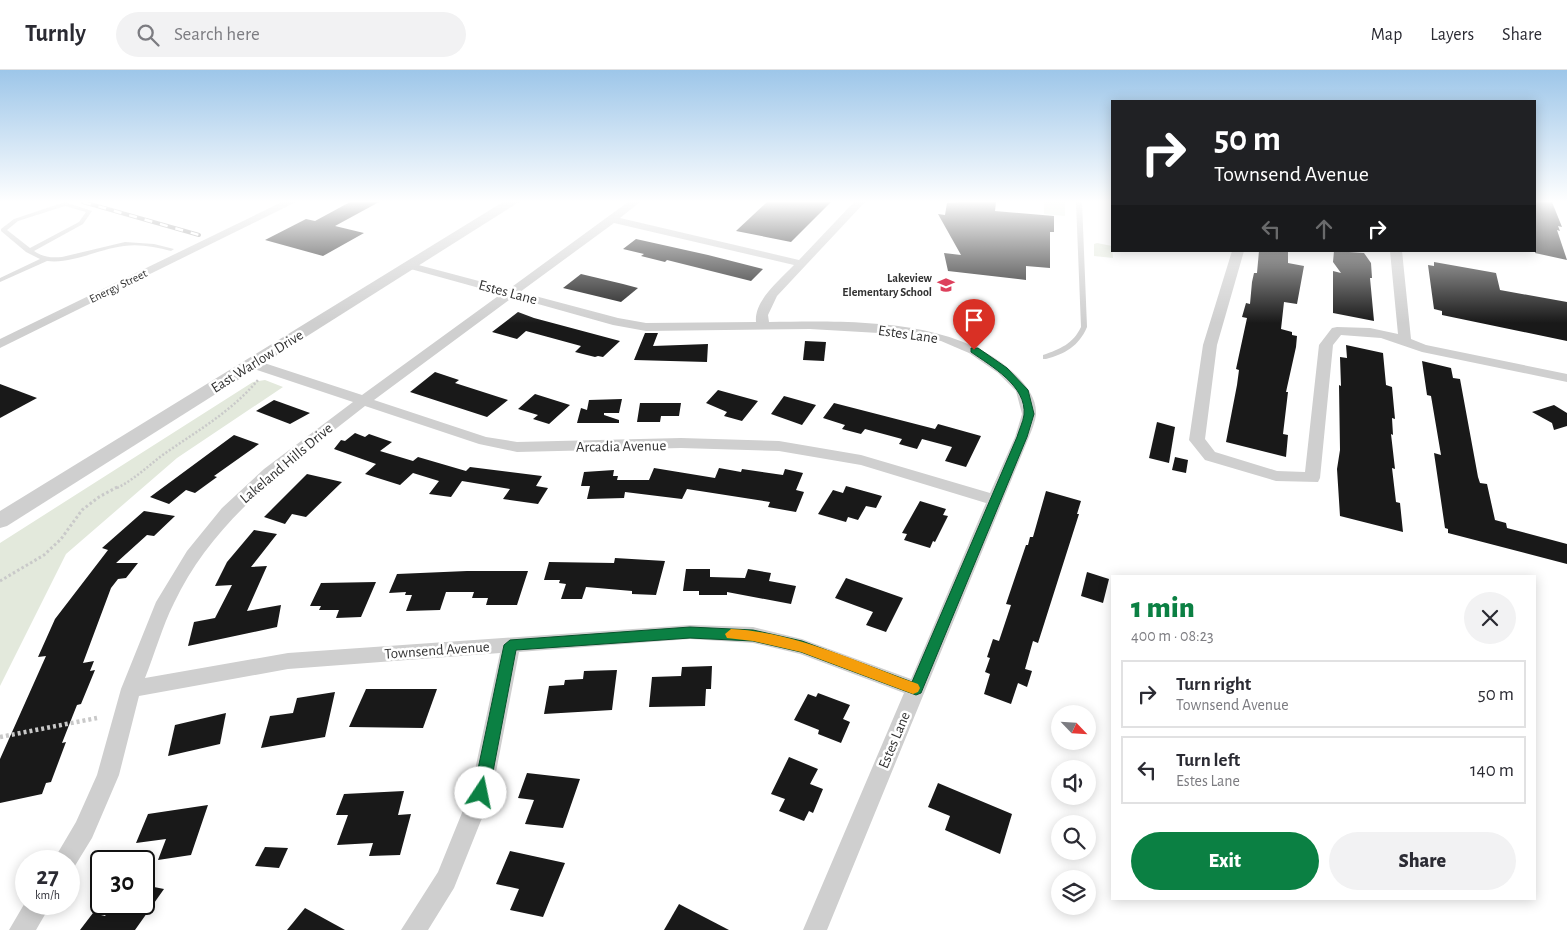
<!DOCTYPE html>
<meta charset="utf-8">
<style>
body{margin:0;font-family:"Alegreya Sans",sans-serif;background:#f2f2f3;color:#2b2b33;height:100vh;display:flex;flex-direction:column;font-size:19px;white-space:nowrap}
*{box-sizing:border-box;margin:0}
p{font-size:16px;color:#7c7c81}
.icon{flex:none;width:28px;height:28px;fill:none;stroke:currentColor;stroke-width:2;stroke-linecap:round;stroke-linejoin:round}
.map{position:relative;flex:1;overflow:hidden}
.side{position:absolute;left:1111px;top:505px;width:425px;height:325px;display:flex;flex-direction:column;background:#fff;border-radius:0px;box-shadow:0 2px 12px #0003}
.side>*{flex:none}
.guide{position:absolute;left:1111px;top:30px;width:425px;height:152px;border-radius:0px;box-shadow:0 2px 12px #0003;background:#202124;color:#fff;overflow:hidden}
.needle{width:32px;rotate:115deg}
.buttons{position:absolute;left:1051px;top:635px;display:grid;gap:10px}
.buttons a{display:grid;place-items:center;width:45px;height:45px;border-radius:50%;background:#fff;box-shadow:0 2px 12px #0003;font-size:25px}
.speed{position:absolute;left:15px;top:780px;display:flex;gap:10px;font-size:25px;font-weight:700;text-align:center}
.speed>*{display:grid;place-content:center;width:65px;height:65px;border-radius:50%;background:#fff;box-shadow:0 2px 12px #0003;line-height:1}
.speed small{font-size:12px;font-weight:400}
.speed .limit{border:2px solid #111;border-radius:8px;background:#fff;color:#111}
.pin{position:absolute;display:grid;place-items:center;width:42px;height:42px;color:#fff;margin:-51px -21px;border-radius:50% 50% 50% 0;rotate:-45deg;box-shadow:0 0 5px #0007}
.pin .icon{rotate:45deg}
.me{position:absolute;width:55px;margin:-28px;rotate:11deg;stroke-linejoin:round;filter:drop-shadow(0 0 4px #0008)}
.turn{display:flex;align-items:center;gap:18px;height:105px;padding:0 20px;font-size:22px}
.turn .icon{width:65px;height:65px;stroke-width:2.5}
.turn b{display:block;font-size:35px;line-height:42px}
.lanes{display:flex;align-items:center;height:48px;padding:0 20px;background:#0003;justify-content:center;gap:25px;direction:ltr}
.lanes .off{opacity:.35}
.round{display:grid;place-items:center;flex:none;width:52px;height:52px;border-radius:26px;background:#f2f2f3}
.overview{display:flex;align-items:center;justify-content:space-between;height:85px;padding:0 20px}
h1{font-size:30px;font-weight:800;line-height:38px;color:#0b8043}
.cta{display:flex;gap:10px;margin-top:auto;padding:10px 20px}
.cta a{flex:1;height:58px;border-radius:30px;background:#0b8043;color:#fff;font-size:20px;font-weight:800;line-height:58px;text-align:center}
.cta a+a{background:#f2f2f3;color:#2b2b33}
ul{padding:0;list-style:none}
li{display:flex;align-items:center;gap:15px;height:68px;margin:0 10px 8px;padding:0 10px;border:2px solid #e1e1e2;border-radius:0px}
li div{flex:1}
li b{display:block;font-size:19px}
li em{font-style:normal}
header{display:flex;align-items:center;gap:30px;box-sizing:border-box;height:70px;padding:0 25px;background:#fff;border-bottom:1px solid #e1e1e2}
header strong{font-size:24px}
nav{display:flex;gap:28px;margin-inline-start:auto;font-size:18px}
.search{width:350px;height:45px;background:#f2f2f3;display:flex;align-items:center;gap:12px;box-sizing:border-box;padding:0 18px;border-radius:28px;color:#7c7c81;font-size:19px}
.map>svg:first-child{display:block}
.green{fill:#e3e9dc}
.building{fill:#191919}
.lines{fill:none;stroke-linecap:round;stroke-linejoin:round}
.path-far2{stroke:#c9c9c9;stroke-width:2.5;stroke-dasharray:2 2;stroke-linecap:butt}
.path-far1{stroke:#c9c9c9;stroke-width:3;stroke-dasharray:2.5 2.5;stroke-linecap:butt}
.path{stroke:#c9c9c9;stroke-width:4.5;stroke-dasharray:3 3;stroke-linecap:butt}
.service{fill:#cfcfcf;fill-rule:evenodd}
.minor{fill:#cfcfcf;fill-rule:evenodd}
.tertiary{fill:#cfcfcf;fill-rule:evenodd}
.rail-casing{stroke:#878787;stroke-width:4}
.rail{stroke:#fff;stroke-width:2.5;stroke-dasharray:8;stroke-linecap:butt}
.route{fill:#0b8043;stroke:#07532c}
.slow{fill:#f59e0b}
.labels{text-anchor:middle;stroke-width:5;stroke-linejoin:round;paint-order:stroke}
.far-poi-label{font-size:12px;font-weight:bold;fill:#323232;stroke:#fff;text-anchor:end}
.far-street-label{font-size:12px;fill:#323232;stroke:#fff}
.street-label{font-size:15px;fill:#323232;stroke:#fff}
</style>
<header>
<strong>Turnly</strong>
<div class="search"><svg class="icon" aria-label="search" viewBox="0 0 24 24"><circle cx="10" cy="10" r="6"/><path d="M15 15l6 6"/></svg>Search here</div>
<nav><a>Map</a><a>Layers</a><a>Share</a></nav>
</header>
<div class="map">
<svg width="1567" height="860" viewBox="0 0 1567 860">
<rect width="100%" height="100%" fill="#fff"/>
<!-- green -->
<g class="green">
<polygon points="1044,132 1065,132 1065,146 1044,144"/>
<polygon points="1097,173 1112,176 1113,188 1094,186 1094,174"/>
<polygon points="265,310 283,317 177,388 66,484 0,616 0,473 253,312"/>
</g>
<!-- building -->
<g class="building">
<polygon points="350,132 379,132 335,156 364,163 323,186 265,170 306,149 315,151"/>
<polygon points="767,132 831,132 791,172 736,161"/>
<polygon points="960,132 996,132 995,141 1054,146 1054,162 1050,162 1050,198 1026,196 1026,210 948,201 944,183 961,185 938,144 945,145 947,133"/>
<polygon points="1535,132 1552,132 1562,157 1558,156 1560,161 1557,160 1567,190 1535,183"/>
<polygon points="636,169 708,185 763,199 751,211 667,190 665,192 641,186 644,184 623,179"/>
<polygon points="1259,181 1288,181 1288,193 1304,196 1297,234 1284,232 1281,259 1292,262 1292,265 1297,266 1296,277 1286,322 1288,322 1283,364 1288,365 1286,387 1226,372 1237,315 1239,300 1236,299 1247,248 1242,247 1246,233 1250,234 1252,212 1254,203 1257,203"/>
<polygon points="1334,181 1364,183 1371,193 1372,208 1370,208 1374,251 1333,243 1333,201 1341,203 1333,192"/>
<polygon points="1434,192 1496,203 1500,220 1567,232 1567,271 1442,245 1442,241 1434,239 1428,195 1434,196"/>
<polygon points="581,204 623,214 638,218 621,232 563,218"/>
<polygon points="518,242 534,248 620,271 603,287 598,286 595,287 575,282 581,276 526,261 517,269 492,262"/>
<polygon points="645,263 658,263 653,276 708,274 707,292 634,290"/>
<polygon points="805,271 826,272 824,291 803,290"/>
<polygon points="1346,275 1383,283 1386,315 1392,317 1395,349 1392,348 1393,365 1391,364 1395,399 1392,398 1396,432 1400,433 1403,462 1340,446 1337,399 1340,380 1339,315 1341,316 1340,287 1347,288"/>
<polygon points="1422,291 1451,298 1453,308 1460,309 1478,407 1480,413 1487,414 1495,450 1506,453 1507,458 1567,474 1567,494 1448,463 1448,459 1445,458 1434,383 1441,385 1431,326 1427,325"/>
<polygon points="435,302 459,310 455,313 508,330 487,347 410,322"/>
<polygon points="0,314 37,328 0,348"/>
<polygon points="718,320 758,331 742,351 724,346 727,342 706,333"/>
<polygon points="535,324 570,335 549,354 533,349 538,345 518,339"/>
<polygon points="784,326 816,335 802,355 771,344"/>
<polygon points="622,329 619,343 604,343 604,345 619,350 619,353 577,353 581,338 587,340 589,330"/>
<polygon points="274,330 310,343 290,354 256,341"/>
<polygon points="640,333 681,333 679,346 661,346 660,352 637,352"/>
<polygon points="834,333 935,359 938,354 981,366 966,397 945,391 952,377 922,369 917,379 899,374 902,369 865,359 861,364 842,359 845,355 823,348"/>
<polygon points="1554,335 1567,343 1567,356 1554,360 1552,353 1532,342"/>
<polygon points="1157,352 1175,357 1169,393 1149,388"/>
<polygon points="355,363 365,367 369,364 392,372 380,381 413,391 418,387 466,401 470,397 542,406 536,416 548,418 538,434 503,429 510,419 462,411 451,427 429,424 439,411 413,403 400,415 365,404 376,394 334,379 341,370 345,371"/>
<polygon points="234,365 259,374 214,406 217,407 195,423 186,420 169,434 150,427"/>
<polygon points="1175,387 1188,390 1186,403 1172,400"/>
<polygon points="654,398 715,408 719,398 741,402 742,399 783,405 785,399 803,403 796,420 804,422 796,442 768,437 770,432 687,419 682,429 625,422 624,428 587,429 590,416 581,416 584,402 614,400 613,406 618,406 617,410 649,410"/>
<polygon points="307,404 342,412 306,447 292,444 285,454 264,447"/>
<polygon points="846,416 882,426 876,438 866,436 858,450 848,447 846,452 818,444 833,420 843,423"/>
<polygon points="1046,421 1081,431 1077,444 1079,444 1038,573 1033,571 1025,599 1032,601 1027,617 1018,613 1011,634 984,624 990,604 985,602 990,588 987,587 993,569 999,571 1011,535 1006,534 1026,475 1028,475 1030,467 1033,467"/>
<polygon points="920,431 946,439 943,445 948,446 935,472 933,471 930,478 904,470 907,464 902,463"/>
<polygon points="144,441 175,446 154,466 147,465 116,493 138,493 126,508 118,509 111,518 83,593 94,591 90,601 95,600 81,634 77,635 73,645 62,673 66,672 51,712 46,713 42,724 0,733 0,689 46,586 38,587 55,549 108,480 102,478"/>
<polygon points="254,460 277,464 251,497 267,496 247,541 281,535 277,557 188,576 194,552 215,548 232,515 215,516 227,492"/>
<polygon points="615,488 665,491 656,525 632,524 632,521 586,517 582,529 561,529 566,514 559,513 560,510 544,510 549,492 614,493"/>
<polygon points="686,499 710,499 710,507 745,508 748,499 771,503 769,511 796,516 791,534 727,522 727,525 699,525 699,521 683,521"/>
<polygon points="467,501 528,501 517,535 486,535 488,528 472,528 474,522 446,522 440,540 406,541 412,525 405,525 406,522 389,523 397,504"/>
<polygon points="1087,502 1109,509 1103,533 1081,526"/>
<polygon points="846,508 903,528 886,562 866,555 873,542 835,528"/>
<polygon points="376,512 361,547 336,548 339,540 319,540 321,536 310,536 321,513"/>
<polygon points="712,596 711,619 706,619 705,636 649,637 652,607 681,606 682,597"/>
<polygon points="617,600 612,640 544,644 549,616 564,615 565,610 583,609 584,601"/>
<polygon points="366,619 437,619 423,658 349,657"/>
<polygon points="335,622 325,667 261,678 270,646 293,643 297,628"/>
<polygon points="818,623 850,635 843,649 850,652 841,673 818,664 819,660 794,650 808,624 816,627"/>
<polygon points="226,643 220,674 168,686 175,655"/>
<polygon points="789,687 818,699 810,714 823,719 813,743 809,741 804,751 779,741 785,729 771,724"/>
<polygon points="527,703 580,709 563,758 525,754 534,730 518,728"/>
<polygon points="938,713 1012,744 1000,784 945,760 950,746 928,737"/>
<polygon points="404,721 398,745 411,744 400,785 369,786 373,773 337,775 348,745 336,745 344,724"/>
<polygon points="208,735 191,785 158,790 166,769 136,773 148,744"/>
<polygon points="265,777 288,778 279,798 255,796"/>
<polygon points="510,781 565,793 543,847 510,840 519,819 496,814"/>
<polygon points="144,815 164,819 135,860 80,860 93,843 105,846 114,834 144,834"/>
<polygon points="679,834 729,860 664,860"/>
<polygon points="305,838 345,860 287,860"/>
</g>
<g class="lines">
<!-- path-far2 -->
<path class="path-far2" d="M 117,418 C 135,409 148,396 164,384 C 197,361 231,342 258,310"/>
<!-- path-far1 -->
<polyline class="path-far1" points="0,511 44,485 61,469 82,440 99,427 119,416"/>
<!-- path -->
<polyline class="path" points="0,667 97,648"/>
<!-- service -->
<g class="service">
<path d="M 65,132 L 92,141 L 83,154 L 34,181 C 43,187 50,188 62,187 L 125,172 L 154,174 L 174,179 L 171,181 C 156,177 140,174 124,176 C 98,179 73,194 47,191 L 0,212 L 0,208 L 40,189 L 26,182 L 1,161 L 1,159 L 14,149 ZM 65,136 L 86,142 L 79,152 L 30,178 L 7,160 L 18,151 Z"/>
<path d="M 1076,132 L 1082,132 L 1087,257 C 1079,276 1065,284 1046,289 L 1043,289 L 1043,285 C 1060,279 1073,274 1081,257 Z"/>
</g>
<!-- minor -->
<g class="minor">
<polygon points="282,132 296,132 0,278 0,269"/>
<path d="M 628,132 L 640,132 L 620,148 L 799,190 L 854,132 L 865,132 L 777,226 L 768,245 L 769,252 C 848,251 957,247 1016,305 C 1027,316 1037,329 1036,345 C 1035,352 1032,360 1029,367 L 827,860 L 803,860 L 904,623 L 800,584 L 753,573 L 690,569 L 519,582 L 492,723 L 454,818 L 428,860 L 401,860 L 438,802 L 470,723 L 500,583 L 288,599 L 139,626 L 119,705 L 92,768 L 73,799 L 69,801 L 69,791 L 53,791 L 76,752 L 97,705 L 121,619 L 156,532 L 187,481 L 222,438 L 264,399 L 353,332 L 248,297 L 246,294 L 248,291 L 258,291 L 362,325 L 501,224 L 407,198 L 407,194 L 411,193 L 509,219 ZM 614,153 L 794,195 C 780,210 754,230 756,252 L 646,253 L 618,248 L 520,222 ZM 513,227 L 613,255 L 646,261 L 810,259 L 896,264 L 941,271 L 969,283 L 998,303 L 1016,321 L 1022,344 L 1015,367 L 990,423 L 861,385 L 779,371 L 681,368 L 517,372 L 486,367 L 374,330 ZM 365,336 L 479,374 L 517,382 L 681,378 L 779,381 L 861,395 L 986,433 L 911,609 L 802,569 L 753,557 L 690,555 L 288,583 L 145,608 C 155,583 162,557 174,533 C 214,448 293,393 365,336 Z"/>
<polygon points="1232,181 1244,181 1217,275 1205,369 1215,382 1277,401 1305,402 1319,275 1332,258 1337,257 1370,258 1398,264 1390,181 1402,181 1411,269 1426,275 1567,304 1567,312 1422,282 1381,268 1341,265 1333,275 1320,408 1318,412 1276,411 1205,390 1189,370 1203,275"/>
<polygon points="26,831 26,834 51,834 36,860 9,860"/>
</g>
<!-- tertiary -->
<polygon class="tertiary" points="503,132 519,132 7,456 0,458 0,441"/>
<!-- rail casing -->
<g class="rail-casing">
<polyline id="rail" points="83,132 199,165"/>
</g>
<!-- rail -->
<use href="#rail" class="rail"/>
</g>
<!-- sky -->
<linearGradient id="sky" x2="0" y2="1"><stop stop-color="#9dc6e9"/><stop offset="0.52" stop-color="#fff"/><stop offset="1" stop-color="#fff" stop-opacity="0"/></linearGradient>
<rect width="1567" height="253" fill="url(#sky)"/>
<!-- route -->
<path class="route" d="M 971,278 L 978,278 L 1007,298 L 1028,320 L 1034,344 L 1027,367 L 921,623 L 916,625 L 801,582 L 753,571 L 690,568 L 516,580 L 489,723 L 486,728 L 481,731 L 475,728 L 473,723 L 504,575 L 510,570 L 690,557 L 753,560 L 802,571 L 912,612 L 1017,367 C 1019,360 1023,352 1024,345 C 1027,316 991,296 971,282 Z"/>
<!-- slow -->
<path class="slow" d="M 731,559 C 796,562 857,592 918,614 L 920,618 L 918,622 L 913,624 L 801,582 L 753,571 L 727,568 L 725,564 Z"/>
<!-- icons -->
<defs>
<g id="school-bare" transform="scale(1.35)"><path d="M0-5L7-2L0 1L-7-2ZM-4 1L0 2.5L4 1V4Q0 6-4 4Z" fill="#dd405c" stroke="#fff" stroke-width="2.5" paint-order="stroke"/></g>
</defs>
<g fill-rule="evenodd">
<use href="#school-bare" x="946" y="215"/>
</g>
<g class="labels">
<!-- far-poi labels -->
<g class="far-poi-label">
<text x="932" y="212">Lakeview<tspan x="932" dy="14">Elementary School</tspan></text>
</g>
<!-- far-street labels -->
<g class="far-street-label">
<text transform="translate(118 216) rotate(-26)" y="4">Energy Street</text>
</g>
<!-- street labels -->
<g class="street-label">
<text transform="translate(508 222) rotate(15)" y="5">Estes Lane</text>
<text transform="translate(908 264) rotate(8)" y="5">Estes Lane</text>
<text transform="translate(257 291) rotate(-32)" y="5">East Warlow Drive</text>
<text transform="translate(621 376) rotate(-1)" y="5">Arcadia Avenue</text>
<text transform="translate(286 393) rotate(-40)" y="5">Lakeland Hills Drive</text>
<text transform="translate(437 580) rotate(-4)" y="5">Townsend Avenue</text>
<text transform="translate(894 670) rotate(-67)" y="5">Estes Lane</text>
</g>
</g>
</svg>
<div class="buttons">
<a><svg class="needle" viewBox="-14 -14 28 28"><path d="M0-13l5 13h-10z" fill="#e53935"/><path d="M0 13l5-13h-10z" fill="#7c7c81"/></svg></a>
<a><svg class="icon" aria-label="sound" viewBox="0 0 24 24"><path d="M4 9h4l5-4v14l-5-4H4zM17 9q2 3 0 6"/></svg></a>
<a><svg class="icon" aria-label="search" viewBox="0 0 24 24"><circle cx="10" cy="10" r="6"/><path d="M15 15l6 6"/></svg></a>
<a><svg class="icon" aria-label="layers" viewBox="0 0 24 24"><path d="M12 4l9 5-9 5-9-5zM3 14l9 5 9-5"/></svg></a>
</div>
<div class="speed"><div>27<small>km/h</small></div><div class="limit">30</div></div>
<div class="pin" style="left:974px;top:280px;background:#d93025"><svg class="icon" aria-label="arrive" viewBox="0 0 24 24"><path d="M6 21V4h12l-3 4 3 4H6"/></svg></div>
<svg class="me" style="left:481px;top:723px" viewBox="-20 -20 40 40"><circle r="19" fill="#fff"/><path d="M0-13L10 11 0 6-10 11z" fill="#0b8043"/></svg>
<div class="guide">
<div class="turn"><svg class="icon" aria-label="right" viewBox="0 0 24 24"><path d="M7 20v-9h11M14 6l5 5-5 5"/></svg><div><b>50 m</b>Townsend Avenue</div></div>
<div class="lanes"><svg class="icon off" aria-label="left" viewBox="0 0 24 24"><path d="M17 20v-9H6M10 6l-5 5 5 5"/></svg><svg class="icon off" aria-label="ahead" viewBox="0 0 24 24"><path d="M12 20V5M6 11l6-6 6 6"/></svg><svg class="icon" aria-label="right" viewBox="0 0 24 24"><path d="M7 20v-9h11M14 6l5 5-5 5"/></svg></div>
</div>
<section class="side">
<div class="overview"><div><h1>1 min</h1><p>400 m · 08:23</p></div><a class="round"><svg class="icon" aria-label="close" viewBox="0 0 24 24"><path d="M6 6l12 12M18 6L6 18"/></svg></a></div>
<ul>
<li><svg class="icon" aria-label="right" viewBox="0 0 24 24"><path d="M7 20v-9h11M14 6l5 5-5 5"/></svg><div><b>Turn right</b><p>Townsend Avenue</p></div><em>50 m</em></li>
<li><svg class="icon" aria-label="left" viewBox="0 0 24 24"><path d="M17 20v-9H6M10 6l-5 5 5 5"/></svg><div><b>Turn left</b><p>Estes Lane</p></div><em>140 m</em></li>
</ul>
<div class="cta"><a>Exit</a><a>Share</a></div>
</section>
</div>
